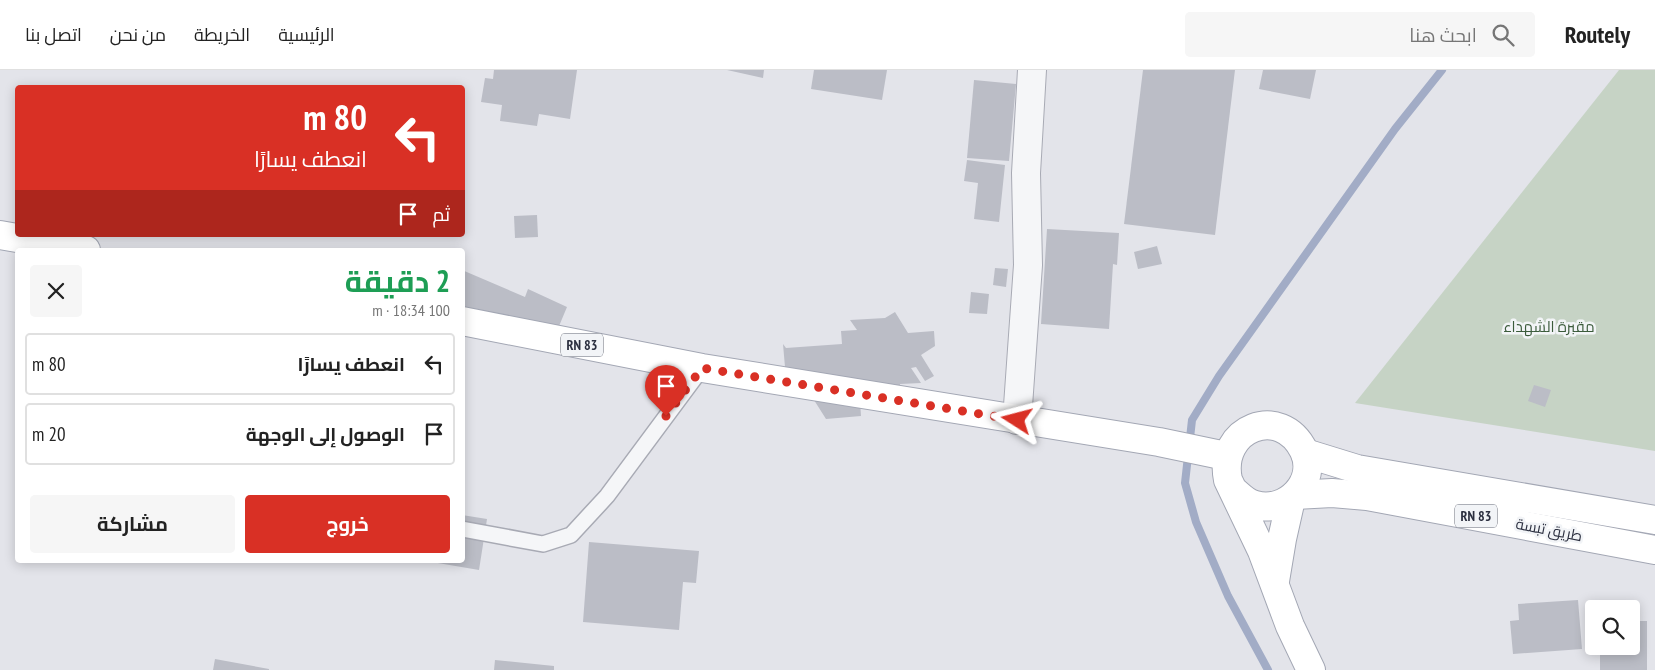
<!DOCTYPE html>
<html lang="ar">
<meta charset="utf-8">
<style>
body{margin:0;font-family:"PT Sans Narrow",Cairo,sans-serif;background:#f6f6f6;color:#222;direction:rtl;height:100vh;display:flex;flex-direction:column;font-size:19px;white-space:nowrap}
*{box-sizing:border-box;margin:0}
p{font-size:16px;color:#767676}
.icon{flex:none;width:28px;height:28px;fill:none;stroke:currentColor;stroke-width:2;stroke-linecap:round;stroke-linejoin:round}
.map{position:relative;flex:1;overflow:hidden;direction:ltr}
.drawer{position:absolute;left:15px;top:178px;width:450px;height:315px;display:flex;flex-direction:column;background:#fff;border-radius:5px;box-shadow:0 2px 12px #0003;direction:rtl}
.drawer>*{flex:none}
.guide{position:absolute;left:15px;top:15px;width:450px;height:152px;border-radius:5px;box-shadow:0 2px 12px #0003;direction:rtl;background:#d93025;color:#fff;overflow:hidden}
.tools{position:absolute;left:1585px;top:530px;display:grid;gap:10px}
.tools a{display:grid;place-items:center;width:55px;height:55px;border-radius:5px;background:#fff;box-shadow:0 2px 12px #0003;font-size:25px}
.pin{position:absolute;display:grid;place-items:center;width:42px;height:42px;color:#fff;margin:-51px -21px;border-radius:50% 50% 50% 0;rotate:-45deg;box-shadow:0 0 5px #0007}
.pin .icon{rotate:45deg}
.me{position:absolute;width:55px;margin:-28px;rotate:279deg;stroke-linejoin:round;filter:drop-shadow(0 0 4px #0008)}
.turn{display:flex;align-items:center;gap:18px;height:105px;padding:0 15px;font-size:22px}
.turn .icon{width:65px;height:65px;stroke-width:2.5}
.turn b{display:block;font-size:35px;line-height:42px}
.then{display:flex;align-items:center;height:48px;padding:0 15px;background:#0003;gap:10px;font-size:19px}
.round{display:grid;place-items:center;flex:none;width:52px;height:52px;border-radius:5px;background:#f6f6f6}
.overview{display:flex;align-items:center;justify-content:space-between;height:85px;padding:0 15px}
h1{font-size:30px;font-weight:700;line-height:38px;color:#1e9e55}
.cta{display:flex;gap:10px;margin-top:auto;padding:10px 15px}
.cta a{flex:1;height:58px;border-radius:5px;background:#d93025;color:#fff;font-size:20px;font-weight:700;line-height:58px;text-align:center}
.cta a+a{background:#f6f6f6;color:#222}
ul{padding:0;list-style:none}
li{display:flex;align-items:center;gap:15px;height:62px;margin:0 10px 8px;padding:0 5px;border:2px solid #e0e0e0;border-radius:5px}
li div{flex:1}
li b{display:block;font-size:19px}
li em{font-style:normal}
header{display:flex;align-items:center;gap:30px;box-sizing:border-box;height:70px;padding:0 25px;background:#fff;border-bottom:1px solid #e0e0e0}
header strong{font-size:24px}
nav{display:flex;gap:28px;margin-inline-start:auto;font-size:18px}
.search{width:350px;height:45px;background:#f6f6f6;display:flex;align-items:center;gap:12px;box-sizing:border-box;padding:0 18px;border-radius:5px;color:#767676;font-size:19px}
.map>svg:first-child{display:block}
.green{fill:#c6d3c5}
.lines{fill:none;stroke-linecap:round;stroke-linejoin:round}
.stream{stroke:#a2acc6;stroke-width:8}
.building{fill:#bbbdc6}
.service-casing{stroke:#a8aab4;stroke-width:18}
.minor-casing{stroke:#a8aab4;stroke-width:30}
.primary-casing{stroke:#a3a7b4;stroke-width:30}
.service{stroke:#f5f6f8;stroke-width:15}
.minor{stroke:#f5f6f8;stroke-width:28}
.primary{stroke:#fff;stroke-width:28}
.route{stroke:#d93025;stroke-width:9;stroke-dasharray:0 16.2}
.labels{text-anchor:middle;stroke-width:5;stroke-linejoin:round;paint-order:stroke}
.shield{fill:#f2f4f7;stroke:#676b77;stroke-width:1}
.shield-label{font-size:14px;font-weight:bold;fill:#2c3040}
.park-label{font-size:15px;fill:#3b5b3b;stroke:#f2f4f7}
.street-label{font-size:15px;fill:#2c3040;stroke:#f2f4f7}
</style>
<header>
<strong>Routely</strong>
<div class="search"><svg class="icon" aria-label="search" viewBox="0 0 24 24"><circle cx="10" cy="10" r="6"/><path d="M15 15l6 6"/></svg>ابحث هنا</div>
<nav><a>الرئيسية</a><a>الخريطة</a><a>من نحن</a><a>اتصل بنا</a></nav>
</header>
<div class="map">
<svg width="1655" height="600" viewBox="0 0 1655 600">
<rect width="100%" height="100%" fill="#e3e4ea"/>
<!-- green -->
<polygon class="green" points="1619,0 1655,0 1655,381 1355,333"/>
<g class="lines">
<!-- stream -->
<polyline class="stream" points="1268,600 1228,526 1196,452 1185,413 1192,350 1219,306 1395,59 1442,0"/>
</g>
<!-- building -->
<g class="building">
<polygon points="494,0 577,0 570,49 539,44 537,56 500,51 502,35 481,32 485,8 493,9"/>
<polygon points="727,0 764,0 763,8"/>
<polygon points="814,0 887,0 882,30 811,19"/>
<polygon points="1143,0 1235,0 1215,165 1124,154"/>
<polygon points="1263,0 1316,0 1310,29 1259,19"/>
<polygon points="974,10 1016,14 1009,91 967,88"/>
<polygon points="967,90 1005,95 999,152 974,149 978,113 964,111"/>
<polygon points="537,145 538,167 515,168 514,146"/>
<polygon points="1047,159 1119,163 1117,195 1113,194 1109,259 1041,254"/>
<polygon points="1157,176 1162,194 1138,199 1134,182"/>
<polygon points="995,198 1008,199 1006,217 993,215"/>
<polygon points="462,200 525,227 528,219 567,237 549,280 462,242"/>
<polygon points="971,222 989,224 987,244 969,243"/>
<polygon points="895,242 908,263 934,261 935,276 921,285 934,306 925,311 916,297 911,298 921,313 900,314 901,325 860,331 861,346 826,349 814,330 796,313 785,297 783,274 786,278 842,274 841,261 857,260 850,250 885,248"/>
<polygon points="1534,315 1551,320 1545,337 1528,331"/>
<polygon points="462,445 487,449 479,500 426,491 462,490"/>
<polygon points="589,472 699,481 696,513 683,512 679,560 583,552"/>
<polygon points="1578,530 1582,579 1513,584 1510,551 1519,550 1518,534"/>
<polygon points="1631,551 1647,551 1647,600 1600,600 1600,576 1631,576"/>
<polygon points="215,589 269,599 269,600 213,600"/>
<polygon points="495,590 554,596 554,600 494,600"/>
</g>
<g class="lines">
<!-- service casing -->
<g class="service-casing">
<polyline id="service" points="462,459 543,474 571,465 607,426 702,298"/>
</g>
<!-- minor casing -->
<g class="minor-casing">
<polyline id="minor" points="1017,350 1028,195 1026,103 1032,0"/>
</g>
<!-- primary casing -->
<g class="primary-casing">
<g id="primary">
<polyline points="0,165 86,180"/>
<polyline points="462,251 702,298 1159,372 1226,386"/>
<polyline points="1305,383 1357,399 1655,450"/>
<path d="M 1233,420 C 1240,426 1246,433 1255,435 C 1286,444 1318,412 1304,381 C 1281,333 1217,358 1228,410 L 1262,481 L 1290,556 L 1311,600"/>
<polyline points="1295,425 1332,423 1367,426 1655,480"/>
<polyline points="1275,511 1282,469 1291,429"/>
</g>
</g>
<!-- service -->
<use href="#service" class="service"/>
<!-- minor -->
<use href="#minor" class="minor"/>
<!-- primary -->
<use href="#primary" class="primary"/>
</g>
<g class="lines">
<!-- route -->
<polyline class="route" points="666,346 702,298 1017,350"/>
</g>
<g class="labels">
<!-- shield labels -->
<g class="shield">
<rect x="561" y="263.5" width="42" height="23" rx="4"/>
<rect x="1455" y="434.5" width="42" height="23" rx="4"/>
</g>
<g class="shield-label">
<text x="582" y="280">RN 83</text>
<text x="1476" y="451">RN 83</text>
</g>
<!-- park labels -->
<g class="park-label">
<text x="1549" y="262">مقبرة الشهداء</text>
</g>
<!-- street labels -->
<g class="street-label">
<text transform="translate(1549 460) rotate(11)" y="5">طريق تبسة</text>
</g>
</g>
</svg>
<div class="tools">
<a><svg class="icon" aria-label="search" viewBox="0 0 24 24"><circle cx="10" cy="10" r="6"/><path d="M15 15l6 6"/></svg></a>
</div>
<div class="pin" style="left:666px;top:346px;background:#d93025"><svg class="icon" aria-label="arrive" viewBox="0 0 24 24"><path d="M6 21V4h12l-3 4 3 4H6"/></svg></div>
<svg class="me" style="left:1017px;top:350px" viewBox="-20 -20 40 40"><path d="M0-17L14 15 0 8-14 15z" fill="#d93025" stroke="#fff" stroke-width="4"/></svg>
<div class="guide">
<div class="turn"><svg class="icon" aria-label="left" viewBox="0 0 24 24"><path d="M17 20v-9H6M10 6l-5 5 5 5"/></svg><div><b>80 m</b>انعطف يسارًا</div></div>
<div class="then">ثم<svg class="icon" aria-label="arrive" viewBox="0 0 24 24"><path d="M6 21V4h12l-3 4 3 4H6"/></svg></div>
</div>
<section class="drawer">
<div class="overview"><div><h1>2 دقيقة</h1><p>100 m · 18:34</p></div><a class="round"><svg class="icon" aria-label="close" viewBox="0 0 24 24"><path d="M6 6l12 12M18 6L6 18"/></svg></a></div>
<ul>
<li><svg class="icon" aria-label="left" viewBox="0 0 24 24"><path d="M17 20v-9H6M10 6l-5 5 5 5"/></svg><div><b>انعطف يسارًا</b></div><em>80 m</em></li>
<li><svg class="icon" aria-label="arrive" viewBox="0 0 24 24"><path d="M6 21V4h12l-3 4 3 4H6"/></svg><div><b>الوصول إلى الوجهة</b></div><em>20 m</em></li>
</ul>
<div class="cta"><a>خروج</a><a>مشاركة</a></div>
</section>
</div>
